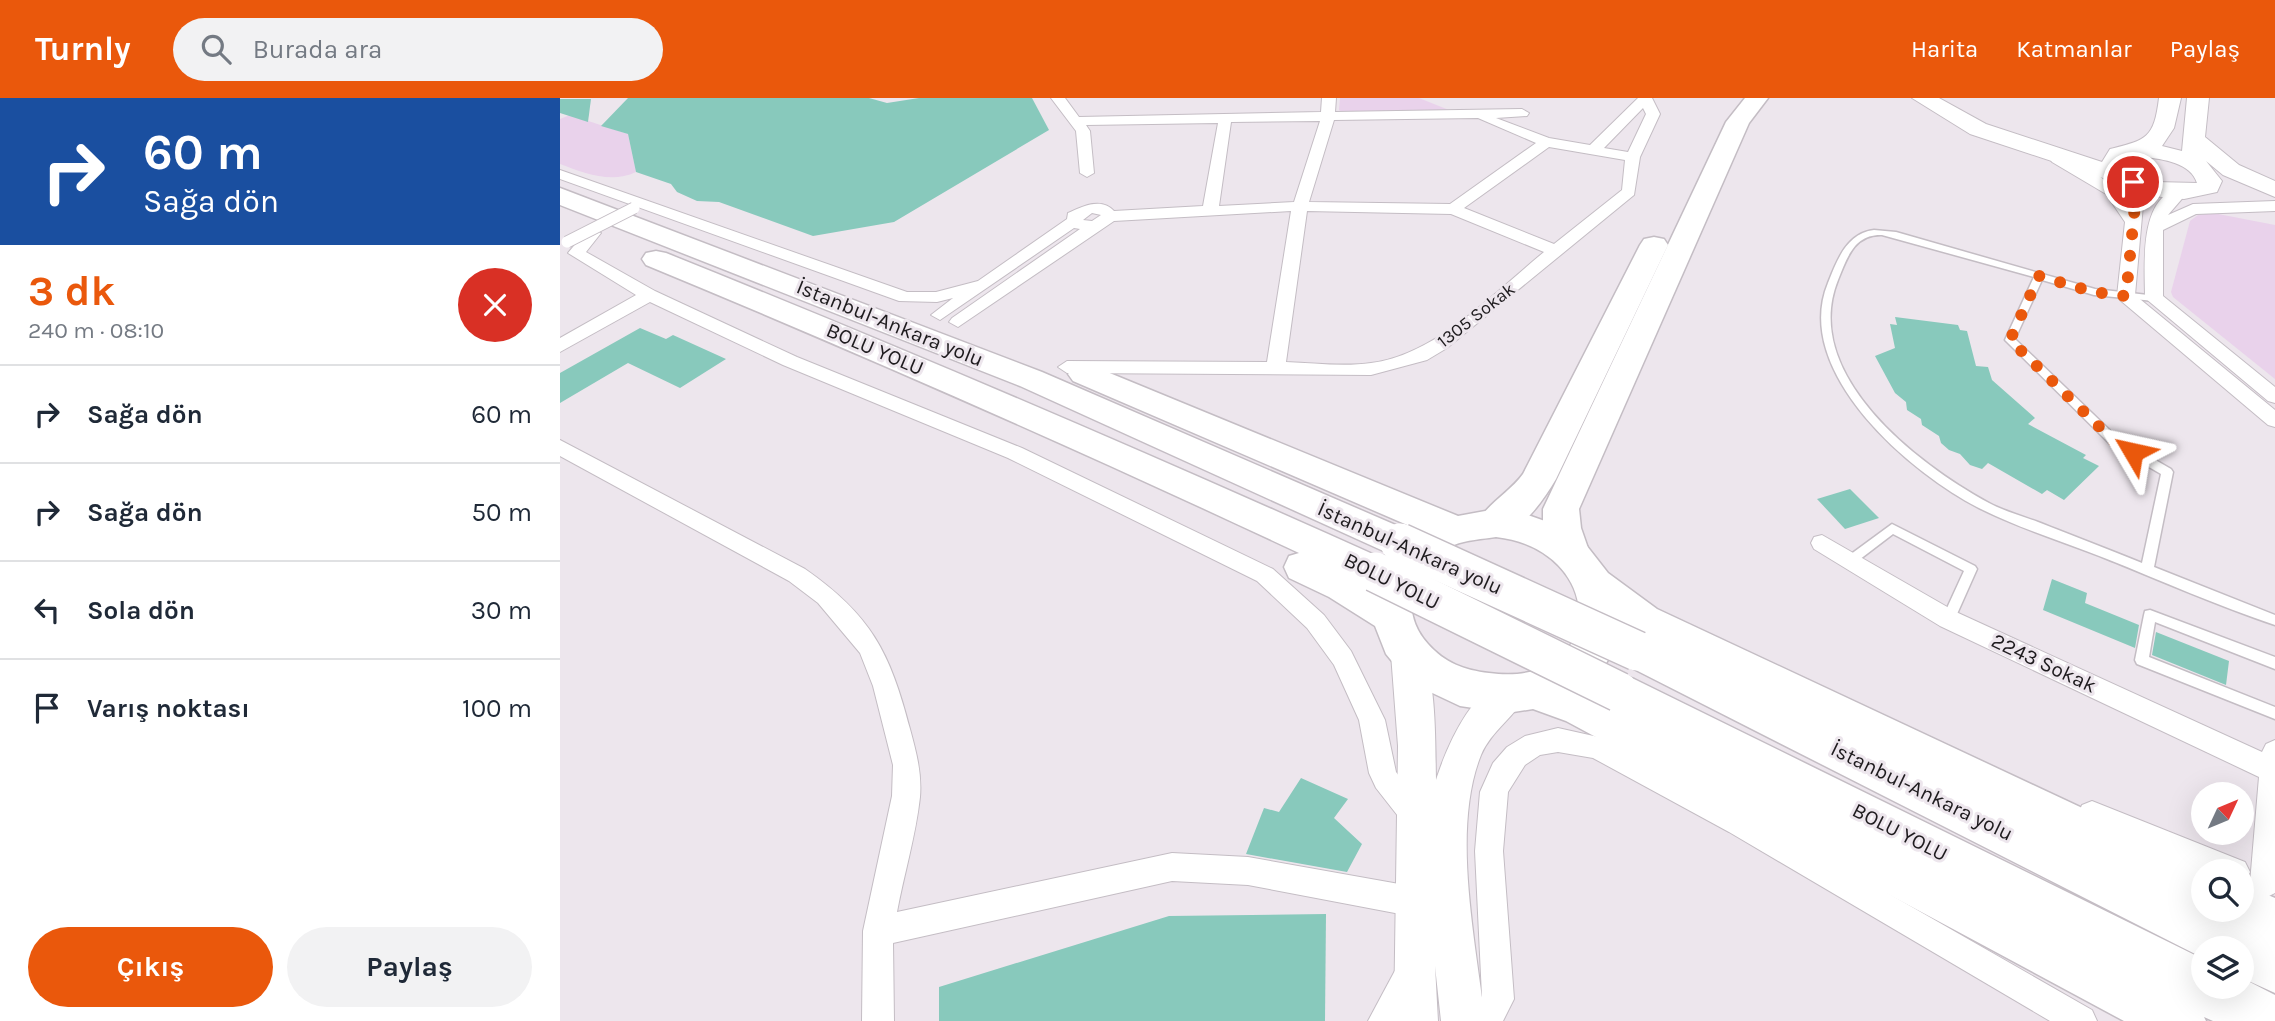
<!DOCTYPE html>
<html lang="tr">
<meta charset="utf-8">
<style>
body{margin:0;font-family:Karla,sans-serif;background:#f2f2f3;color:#1f2937;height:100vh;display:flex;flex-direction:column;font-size:26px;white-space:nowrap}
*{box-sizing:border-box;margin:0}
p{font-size:23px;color:#747a83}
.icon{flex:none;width:38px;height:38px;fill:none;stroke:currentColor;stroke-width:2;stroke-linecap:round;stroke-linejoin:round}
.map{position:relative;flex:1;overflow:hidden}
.drawer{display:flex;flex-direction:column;background:#fff;width:560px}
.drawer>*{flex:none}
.top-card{background:#1a4fa0;color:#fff;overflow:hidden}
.needle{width:46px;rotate:46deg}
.controls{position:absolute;left:1631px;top:684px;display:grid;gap:14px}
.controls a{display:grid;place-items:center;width:63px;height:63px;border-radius:50%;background:#fff;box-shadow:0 7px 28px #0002;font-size:35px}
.pin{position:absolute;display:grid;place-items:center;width:60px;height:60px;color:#fff;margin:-30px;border:4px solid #fff;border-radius:50%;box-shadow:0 2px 7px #0007}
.me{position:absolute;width:77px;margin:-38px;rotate:306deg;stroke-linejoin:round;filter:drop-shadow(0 0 5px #0008)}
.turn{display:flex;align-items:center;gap:24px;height:147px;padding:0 28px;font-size:32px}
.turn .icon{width:91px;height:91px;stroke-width:2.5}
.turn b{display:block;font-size:49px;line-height:60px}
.round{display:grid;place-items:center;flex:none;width:74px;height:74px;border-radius:37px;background:#f2f2f3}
.overview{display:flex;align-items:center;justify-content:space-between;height:119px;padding:0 28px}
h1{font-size:42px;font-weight:700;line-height:52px;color:#ea580c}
.action{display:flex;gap:14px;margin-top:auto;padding:14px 28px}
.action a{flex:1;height:80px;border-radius:42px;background:#ea580c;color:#fff;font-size:28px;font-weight:700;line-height:80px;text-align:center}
.action a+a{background:#f2f2f3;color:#1f2937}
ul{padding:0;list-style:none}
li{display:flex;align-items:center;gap:21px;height:98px;padding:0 28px;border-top:2px solid #e0e1e3}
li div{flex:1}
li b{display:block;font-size:26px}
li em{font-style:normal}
header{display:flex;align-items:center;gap:42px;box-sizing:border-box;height:98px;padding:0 35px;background:#ea580c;color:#fff}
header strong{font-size:33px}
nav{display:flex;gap:38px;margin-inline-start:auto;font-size:24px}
.search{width:490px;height:63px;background:#f2f2f3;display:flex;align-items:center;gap:18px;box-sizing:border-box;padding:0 24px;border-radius:38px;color:#747a83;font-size:26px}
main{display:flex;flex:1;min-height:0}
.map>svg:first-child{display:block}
.green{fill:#e9d2eb}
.building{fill:#88c9bc}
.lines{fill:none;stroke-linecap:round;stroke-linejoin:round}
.service-casing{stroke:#c4bdc4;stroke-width:3}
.minor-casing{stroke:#c4bdc4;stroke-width:2}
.secondary-casing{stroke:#c4bdc4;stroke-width:2}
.primary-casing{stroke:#c4bdc4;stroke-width:2}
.trunk-casing{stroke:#c4bdc4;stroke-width:3}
.motorway-casing{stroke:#c4bdc4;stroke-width:3}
.service{fill:#fff;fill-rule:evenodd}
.minor{fill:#fff;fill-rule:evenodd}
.secondary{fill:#fff;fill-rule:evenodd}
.primary{fill:#fff;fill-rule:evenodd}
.trunk{fill:#fff;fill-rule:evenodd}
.motorway{fill:#fff;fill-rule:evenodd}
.pedestrian-bridge-casing{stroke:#c4bdc4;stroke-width:13;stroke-linecap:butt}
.trunk-bridge-casing{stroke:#c4bdc4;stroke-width:42;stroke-linecap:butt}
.pedestrian-bridge{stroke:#fff;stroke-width:11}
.trunk-bridge{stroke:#fff;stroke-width:39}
.route{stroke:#ea580c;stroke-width:12;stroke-dasharray:0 21.6}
.labels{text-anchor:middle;stroke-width:6;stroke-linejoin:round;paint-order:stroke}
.far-street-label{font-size:18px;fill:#1e1b1e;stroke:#ede6ed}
.street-label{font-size:21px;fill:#1e1b1e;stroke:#ede6ed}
</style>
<header>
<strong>Turnly</strong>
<div class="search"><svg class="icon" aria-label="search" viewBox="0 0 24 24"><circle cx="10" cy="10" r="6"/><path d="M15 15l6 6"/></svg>Burada ara</div>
<nav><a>Harita</a><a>Katmanlar</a><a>Paylaş</a></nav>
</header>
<main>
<section class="drawer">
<div class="top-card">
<div class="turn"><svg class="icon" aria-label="right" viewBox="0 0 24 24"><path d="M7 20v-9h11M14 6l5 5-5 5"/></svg><div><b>60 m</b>Sağa dön</div></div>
</div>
<div class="overview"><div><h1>3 dk</h1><p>240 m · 08:10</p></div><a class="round" style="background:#d93025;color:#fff"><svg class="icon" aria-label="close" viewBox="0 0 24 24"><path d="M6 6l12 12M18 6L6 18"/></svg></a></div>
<ul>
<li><svg class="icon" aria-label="right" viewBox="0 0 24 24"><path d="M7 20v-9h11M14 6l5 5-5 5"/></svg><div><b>Sağa dön</b></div><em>60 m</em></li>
<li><svg class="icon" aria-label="right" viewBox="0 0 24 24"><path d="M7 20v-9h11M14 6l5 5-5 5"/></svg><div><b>Sağa dön</b></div><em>50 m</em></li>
<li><svg class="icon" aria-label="left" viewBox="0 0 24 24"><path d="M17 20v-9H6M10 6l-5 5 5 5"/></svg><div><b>Sola dön</b></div><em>30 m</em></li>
<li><svg class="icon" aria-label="arrive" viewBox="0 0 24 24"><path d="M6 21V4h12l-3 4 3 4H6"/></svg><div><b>Varış noktası</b></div><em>100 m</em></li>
</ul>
<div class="action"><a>Çıkış</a><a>Paylaş</a></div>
</section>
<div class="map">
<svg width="1715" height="923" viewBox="0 0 1715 923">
<rect width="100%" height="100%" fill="#ede6ed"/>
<!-- green -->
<g class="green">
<polygon points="780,0 859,0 889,12 890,15 786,16 779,12"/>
<path d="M 10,17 L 68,36 L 76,74 C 51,86 24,75 0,66 L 0,21 Z"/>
<polygon points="1653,115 1715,127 1715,281 1613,199 1611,194 1630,123 1638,117"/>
</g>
<!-- building -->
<g class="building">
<polygon points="68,0 309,0 327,5 359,0 472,0 489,32 334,124 253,138 159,104 137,103 117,94 111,86 76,74 68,36 41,28"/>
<polygon points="0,1 31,1 28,24 0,15"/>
<polygon points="1335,219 1398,227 1400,232 1407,233 1416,268 1428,269 1432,282 1475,320 1468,326 1526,357 1523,360 1539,368 1504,402 1487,392 1482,396 1428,365 1422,371 1410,367 1400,356 1389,352 1381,345 1379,338 1362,327 1361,321 1347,312 1346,304 1335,295 1315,258 1335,250 1330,226 1337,227"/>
<polygon points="80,230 106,241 113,237 166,261 120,290 68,265 0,305 0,275"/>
<polygon points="1290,391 1319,420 1285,431 1257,401"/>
<polygon points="1492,481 1527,495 1525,505 1579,527 1575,550 1483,512"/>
<polygon points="1596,534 1669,563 1666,587 1592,557"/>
<polygon points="741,680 788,701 774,720 802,746 787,774 686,756 704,710 719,714"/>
<polygon points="766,816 765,923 379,923 379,889 609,818"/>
</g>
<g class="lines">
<!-- service casing -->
<g class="service-casing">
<g id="service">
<path d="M 1314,132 L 1336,134 L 1535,191 L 1597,198 L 1599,200 L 1594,203 L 1534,197 L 1482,182 L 1455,241 L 1559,341 L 1611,371 L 1613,374 L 1594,469 L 1715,517 L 1715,527 C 1658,508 1602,483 1547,461 C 1507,445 1461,431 1423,412 C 1352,377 1231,274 1268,185 C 1277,162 1287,135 1314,132 ZM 1322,137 L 1474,179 L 1445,242 L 1551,347 L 1601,376 L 1582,465 C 1548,451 1513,438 1478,424 C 1462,418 1444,413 1429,405 C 1357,366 1240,276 1278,182 C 1287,160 1294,136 1322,137 Z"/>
<polygon points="1332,426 1415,468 1417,471 1393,525 1383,525 1382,521 1404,473 1333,436 1295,465 1287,465 1285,462 1287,459"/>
<polygon points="1590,512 1715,559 1715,571 1595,524 1589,559 1715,609 1715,621 1577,566 1575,562 1584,517 1585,513"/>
</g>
</g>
<!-- minor casing -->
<g class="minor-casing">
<g id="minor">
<path d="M 491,0 L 505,0 L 519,19 L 761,14 L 762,0 L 776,0 L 775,14 L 962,11 L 969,15 L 967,18 L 936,20 L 989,40 L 1030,47 L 1078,0 L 1092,0 L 1100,16 L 1080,59 L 1074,97 L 887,250 L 867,262 L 811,277 L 507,275 L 498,269 L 507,263 L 707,264 L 731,113 L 554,123 L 398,229 L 389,224 L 392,220 L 520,131 L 514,130 L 380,222 L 371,217 L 393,200 L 377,204 L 339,203 L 0,81 L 0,72 L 347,194 L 376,194 L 418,183 L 507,121 L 508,115 C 523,108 542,99 554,113 L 643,108 L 658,25 L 526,27 L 530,33 L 534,75 L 527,79 L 520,75 L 516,33 ZM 1083,10 L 1086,16 L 1068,54 L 1044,50 ZM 918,20 L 976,45 L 890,106 L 749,104 L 774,22 ZM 760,23 L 734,104 L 659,108 L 671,24 ZM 989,49 L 1065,62 L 1062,92 L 994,146 L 904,110 ZM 747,113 L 891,116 L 984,154 C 935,194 876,257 811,265 C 784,269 753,265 726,264 ZM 532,115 L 541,117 L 532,123 L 523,122 Z"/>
<polygon points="1497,57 1537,76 1567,101 1565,84 1573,79 1578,81 1583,107 1575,197 1715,312 1715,329 1708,327 1560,202 1557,198 1565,124 1546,96 1492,64 1490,61"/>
<path d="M 1619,90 L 1627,95 L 1608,117 L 1633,106 L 1715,103 L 1715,113 L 1636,116 L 1603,132 L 1603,198 L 1715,289 L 1715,305 L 1708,303 L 1585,200 C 1585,168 1578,101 1619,90 Z"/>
<polygon points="33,130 41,135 26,154 95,193 237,259 462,350 713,471 764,517 791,553 825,622 836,674 869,718 865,727 855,731 845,727 816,690 809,675 799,622 774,567 747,530 697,483 448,360 223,267 90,204 0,254 0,240 76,197 8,155 27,132"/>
<path d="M 0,342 L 245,471 C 311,517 330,554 350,631 C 356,653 362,675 360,699 C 356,737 344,776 337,814 L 612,755 L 688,759 L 856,789 L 867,793 L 871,804 L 867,815 L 856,819 L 688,787 L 612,783 L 333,845 L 334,923 L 302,923 L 303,833 L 332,698 L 333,667 L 313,588 L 300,555 L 258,505 L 229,483 L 0,358 Z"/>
<polygon points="1262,437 1396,514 1702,654 1706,646 1715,642 1715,795 1705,800 1695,795 1690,785 1699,679 1380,528 1254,451 1251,445 1254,439"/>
<polygon points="998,630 1047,641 1189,716 1532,912 1537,923 1490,923 1169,734 1033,660 998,654 980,657 965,667 948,694 943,753 954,901 943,923 910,923 922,898 915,753 920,694 933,665 947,649 965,638"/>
<polygon points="1532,703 1685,764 1690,774 1685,784 1682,786 1682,774 1643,775 1522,725 1518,716 1522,707"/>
<polygon points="849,862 860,867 865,878 842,923 808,923 838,867"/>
</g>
</g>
<!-- secondary casing -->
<g class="secondary-casing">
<path id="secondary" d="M 848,542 L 860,546 C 877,581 875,643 876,682 C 886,651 918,571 960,586 L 966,597 C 955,619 931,633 921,657 C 891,732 916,844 925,923 L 881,923 L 875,868 L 878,923 L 834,923 L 838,648 L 831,556 L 836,546 Z"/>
</g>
<!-- primary casing -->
<g class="primary-casing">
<path id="primary" d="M 1352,0 L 1379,0 L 1426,26 L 1542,64 L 1550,51 C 1586,42 1594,41 1599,0 L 1621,0 L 1614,30 L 1602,48 L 1622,53 L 1627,0 L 1649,0 L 1645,39 L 1679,67 L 1715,83 L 1715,99 L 1663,77 L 1646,63 L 1662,83 L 1657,94 L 1624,101 L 1592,98 L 1568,92 L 1555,84 L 1410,36 ZM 1584,59 C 1603,61 1631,65 1637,85 L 1595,84 L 1567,69 L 1566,62 Z"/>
</g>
<!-- trunk casing -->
<g class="trunk-casing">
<path id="trunk" d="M 0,90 L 482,274 L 854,435 L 859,432 L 513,283 L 508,276 L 513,269 L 524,266 L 535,269 L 898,418 L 936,411 L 965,416 L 999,428 L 1023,443 L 1048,475 L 1097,511 L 1659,774 L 1643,774 L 1643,812 L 1682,812 L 1682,786 L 1715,800 L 1715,895 L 1682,880 L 1682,850 L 1643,850 L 1643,860 L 1062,565 L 1056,553 L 1062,541 L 1073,537 L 1061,528 C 1056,553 1042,577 1021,591 L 1039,598 L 1037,594 L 1044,581 L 1059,576 L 1074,581 L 1643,861 L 1643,889 L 1682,889 L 1682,880 L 1715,897 L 1715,923 L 1653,923 L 1644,919 L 1646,923 L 1564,923 L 1006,623 L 973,611 L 947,615 L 900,608 L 849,584 L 826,556 L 815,528 L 769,499 L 729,480 L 724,469 L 729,458 L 739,455 C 524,354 306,258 86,167 L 82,161 L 86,155 L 96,153 L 106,155 C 348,252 588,355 826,462 L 830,456 L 460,288 L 0,107 ZM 936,439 C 1048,452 1048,591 929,575 C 904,572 885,565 868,546 C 836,511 854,466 894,447 C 906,442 923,441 936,439 Z"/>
</g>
<!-- motorway casing -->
<g class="motorway-casing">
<g id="motorway">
<polygon points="1185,0 1208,0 1189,25 1019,411 1021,430 1029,453 1024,463 1010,468 996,463 983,430 983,411 1166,24"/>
<path d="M 1094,139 L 1104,141 L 1108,147 L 996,381 C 981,406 955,445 923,435 L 917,425 C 928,405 950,394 963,376 L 1080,147 L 1084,141 Z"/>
</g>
</g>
<!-- service -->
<use href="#service" class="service"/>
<!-- minor -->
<use href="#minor" class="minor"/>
<!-- secondary -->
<use href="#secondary" class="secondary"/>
<!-- primary -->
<use href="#primary" class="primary"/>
<!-- trunk -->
<use href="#trunk" class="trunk"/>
<!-- motorway -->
<use href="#motorway" class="motorway"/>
<!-- pedestrian-bridge casing -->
<g class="pedestrian-bridge-casing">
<polyline id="pedestrian-bridge" points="7,144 74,110"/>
</g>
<!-- trunk-bridge casing -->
<g class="trunk-bridge-casing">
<g id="trunk-bridge">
<polyline points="840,445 1077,553"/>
<polyline points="815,474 1059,594"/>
</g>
</g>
<!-- pedestrian-bridge -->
<use href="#pedestrian-bridge" class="pedestrian-bridge"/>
<!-- trunk-bridge -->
<use href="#trunk-bridge" class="trunk-bridge"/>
</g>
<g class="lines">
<!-- route -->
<polyline class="route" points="1573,354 1555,344 1450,242 1479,178 1534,194 1566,198 1575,107 1573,84"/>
</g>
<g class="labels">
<!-- far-street labels -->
<g class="far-street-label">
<text transform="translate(916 217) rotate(-38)" y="6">1305 Sokak</text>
</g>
<!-- street labels -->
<g class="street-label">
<text transform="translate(330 225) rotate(22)" y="7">İstanbul-Ankara yolu</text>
<text transform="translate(315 251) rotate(23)" y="7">BOLU YOLU</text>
<text transform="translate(850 450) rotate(24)" y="7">İstanbul-Ankara yolu</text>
<text transform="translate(832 483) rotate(26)" y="7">BOLU YOLU</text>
<text transform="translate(1484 565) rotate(25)" y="7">2243 Sokak</text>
<text transform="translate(1362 693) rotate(26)" y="7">İstanbul-Ankara yolu</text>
<text transform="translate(1340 734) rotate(27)" y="7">BOLU YOLU</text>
</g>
</g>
</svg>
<div class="controls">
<a><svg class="needle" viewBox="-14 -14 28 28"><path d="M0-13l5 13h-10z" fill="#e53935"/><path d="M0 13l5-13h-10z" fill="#747a83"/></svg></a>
<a><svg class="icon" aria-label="search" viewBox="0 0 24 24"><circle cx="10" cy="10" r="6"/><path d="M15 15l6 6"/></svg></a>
<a><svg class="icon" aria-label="layers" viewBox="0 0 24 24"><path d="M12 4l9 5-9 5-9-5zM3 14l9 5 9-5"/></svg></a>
</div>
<div class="pin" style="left:1573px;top:84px;background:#d93025"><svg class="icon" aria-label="arrive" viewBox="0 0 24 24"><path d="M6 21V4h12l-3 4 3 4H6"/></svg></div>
<svg class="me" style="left:1573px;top:354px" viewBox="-20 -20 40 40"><path d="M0-17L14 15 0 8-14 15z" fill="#ea580c" stroke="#fff" stroke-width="4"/></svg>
</div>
</main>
